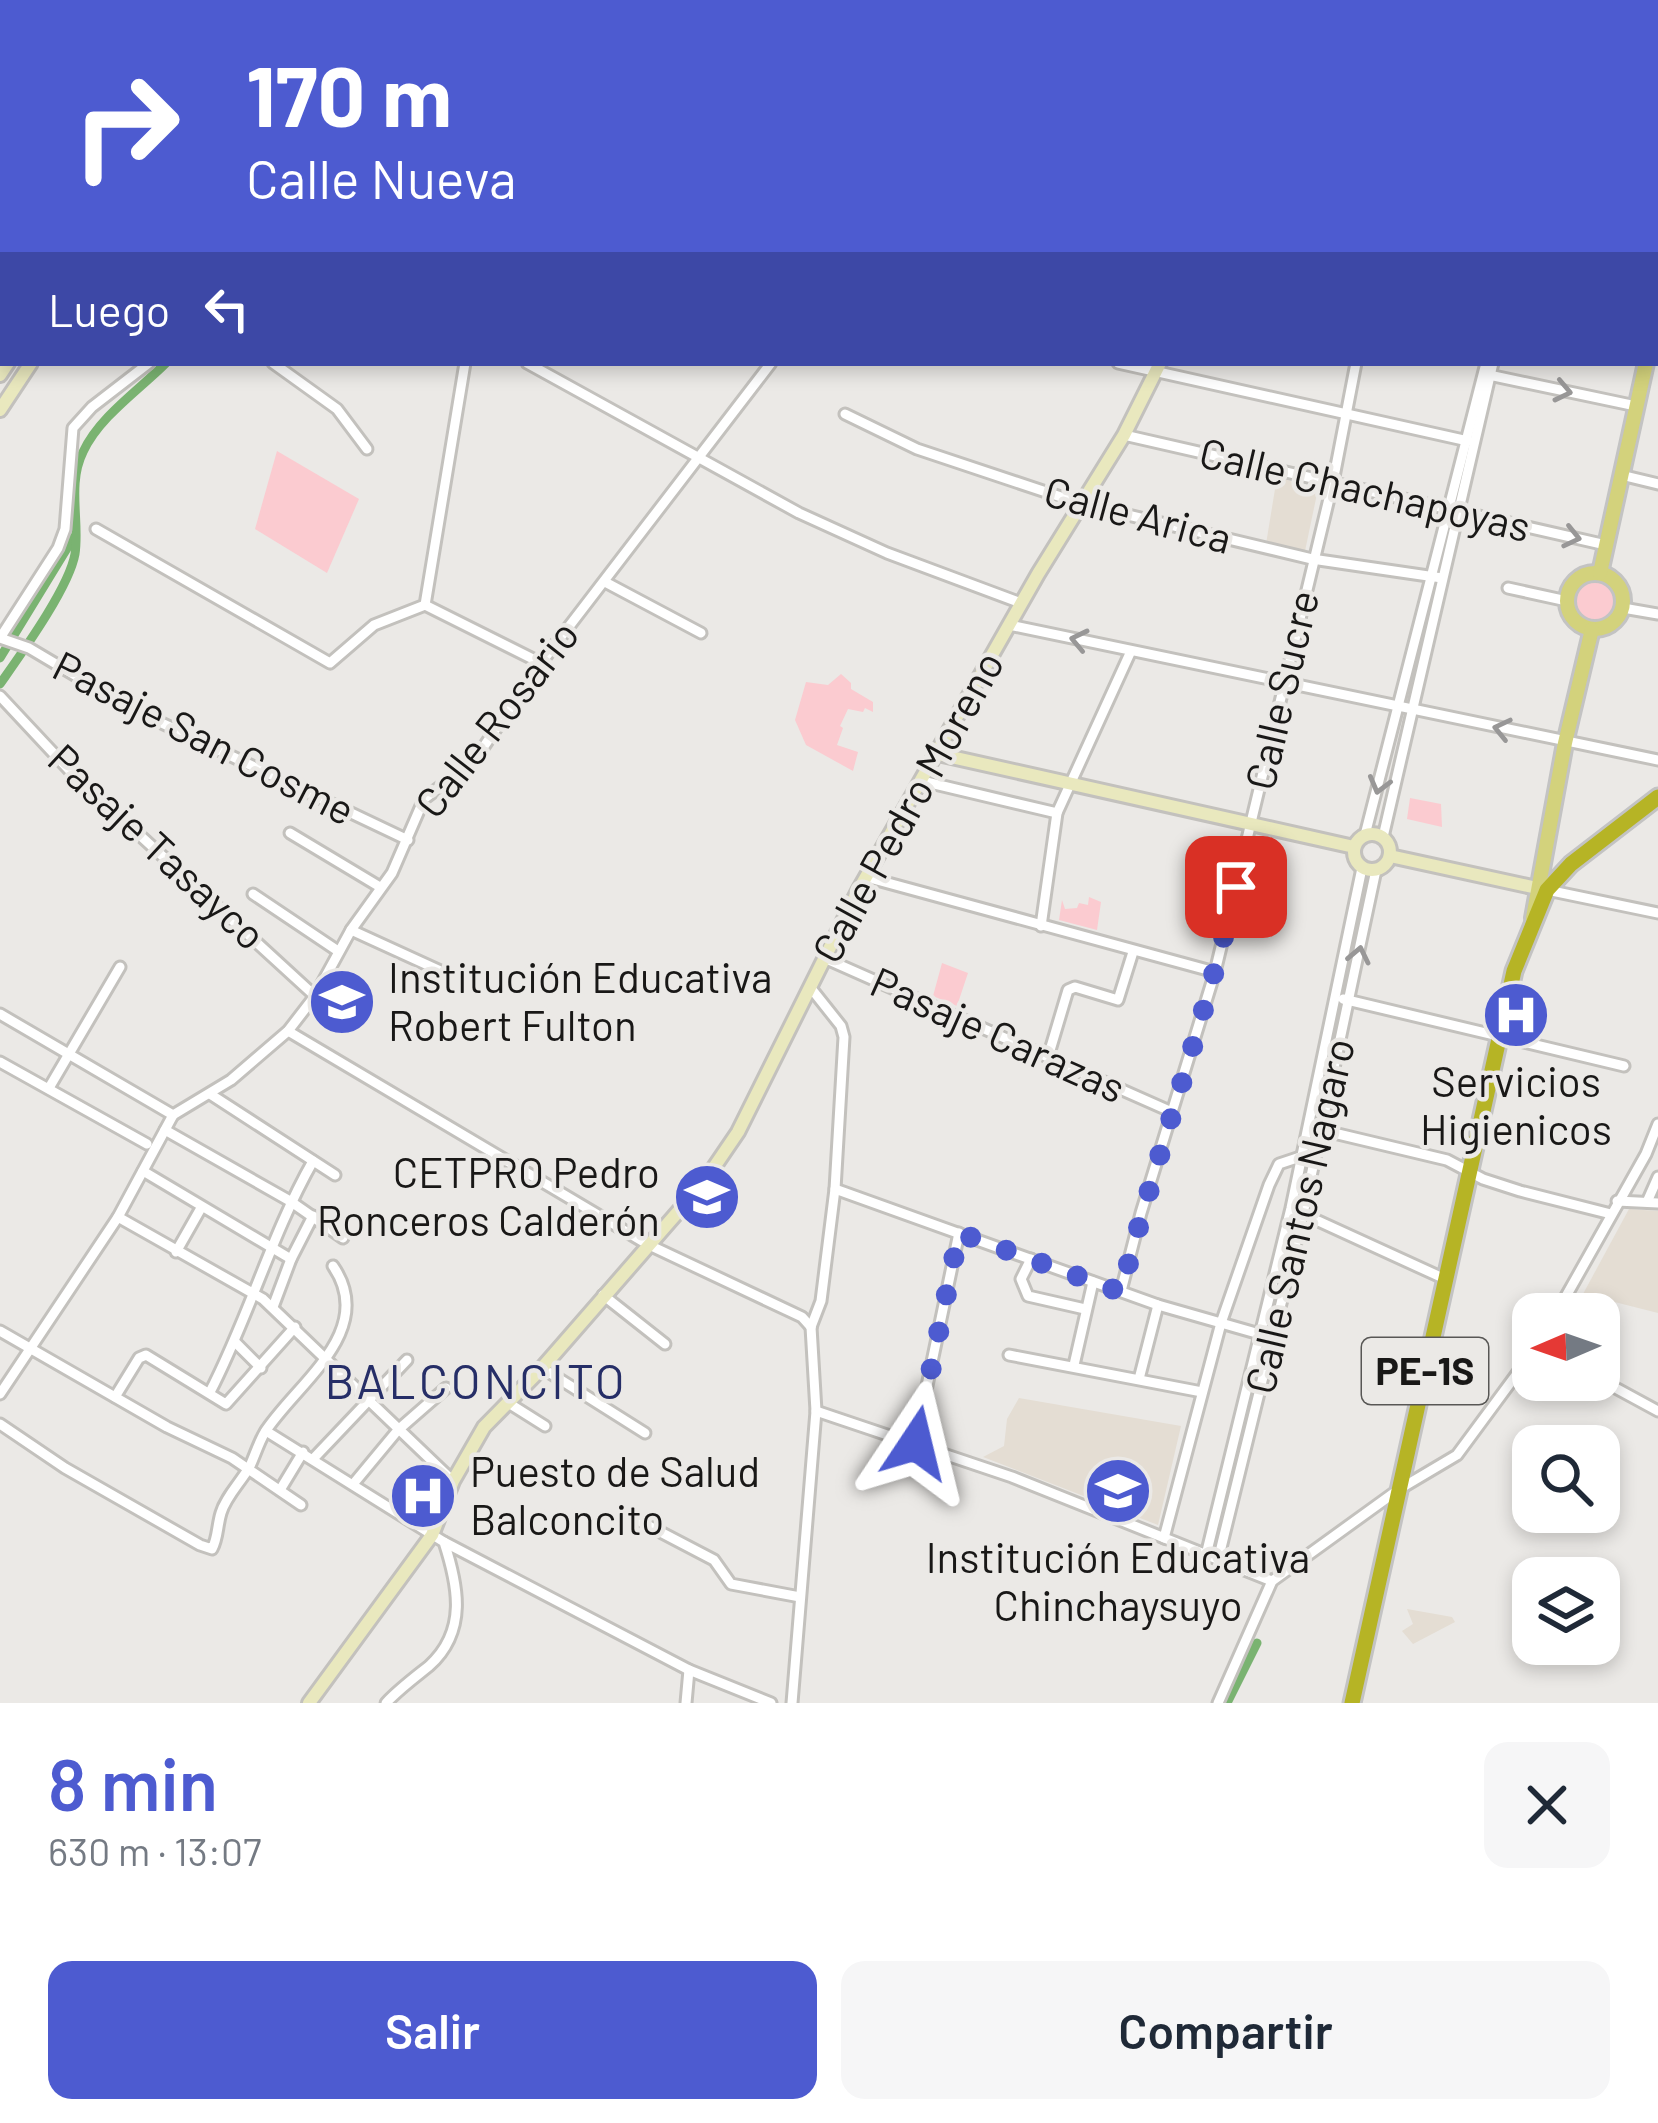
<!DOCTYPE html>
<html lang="es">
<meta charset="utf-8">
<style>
body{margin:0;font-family:Barlow,sans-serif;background:#f6f6f7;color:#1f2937;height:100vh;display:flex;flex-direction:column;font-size:45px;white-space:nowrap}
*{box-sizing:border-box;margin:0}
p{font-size:39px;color:#747a83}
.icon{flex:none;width:66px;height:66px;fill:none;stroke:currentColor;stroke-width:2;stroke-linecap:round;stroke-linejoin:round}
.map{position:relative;height:1703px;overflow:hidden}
.details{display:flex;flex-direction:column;background:#fff;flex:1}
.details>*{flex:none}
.guide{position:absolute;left:0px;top:0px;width:1659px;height:366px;box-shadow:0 6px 18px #0003;background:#4d5bd0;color:#fff;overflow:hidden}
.needle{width:78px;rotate:268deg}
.buttons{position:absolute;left:1512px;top:1293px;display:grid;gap:24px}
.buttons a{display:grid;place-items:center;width:108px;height:108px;border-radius:24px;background:#fff;box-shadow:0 6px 18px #0003;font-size:60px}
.pin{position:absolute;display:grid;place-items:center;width:102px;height:102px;color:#fff;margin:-51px;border-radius:24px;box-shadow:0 6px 18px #0006}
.me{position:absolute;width:132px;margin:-66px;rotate:10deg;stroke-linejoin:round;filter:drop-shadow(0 0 9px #0008)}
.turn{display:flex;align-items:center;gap:42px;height:252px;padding:0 48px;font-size:54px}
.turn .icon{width:156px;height:156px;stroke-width:2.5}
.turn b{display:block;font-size:84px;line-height:102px}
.then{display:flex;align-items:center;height:114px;padding:0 48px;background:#0003;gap:24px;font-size:45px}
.round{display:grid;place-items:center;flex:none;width:126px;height:126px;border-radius:24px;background:#f6f6f7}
.headline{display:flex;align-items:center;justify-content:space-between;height:204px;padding:0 48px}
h1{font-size:72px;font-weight:600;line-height:90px;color:#4d5bd0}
.primary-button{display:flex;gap:24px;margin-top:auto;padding:24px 48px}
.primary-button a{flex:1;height:138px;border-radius:24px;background:#4d5bd0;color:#fff;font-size:48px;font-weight:600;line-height:138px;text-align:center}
.primary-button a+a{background:#f6f6f7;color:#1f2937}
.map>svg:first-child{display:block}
.built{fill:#e4ddd3}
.green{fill:#fbcbd0}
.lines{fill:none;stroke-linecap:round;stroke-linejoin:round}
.canal{stroke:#7ab371;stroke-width:9}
.street-casing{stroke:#c3c1bd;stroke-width:15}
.secondary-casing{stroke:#c3c1bd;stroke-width:18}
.primary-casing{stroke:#c3c3c3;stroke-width:20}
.highway-casing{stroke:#c3c3c3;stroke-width:21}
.street{stroke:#fff;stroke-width:9}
.secondary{stroke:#e9e8be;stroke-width:12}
.primary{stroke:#d3d27c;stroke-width:14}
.highway{stroke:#b6b425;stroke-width:15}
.oneway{stroke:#989797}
.route{stroke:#4d5bd0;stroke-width:21;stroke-dasharray:0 37.8}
.labels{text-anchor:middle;stroke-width:9;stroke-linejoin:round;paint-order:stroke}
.shield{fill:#ebe9e6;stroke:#585755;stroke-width:3}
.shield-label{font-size:39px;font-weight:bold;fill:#191817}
.street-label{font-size:42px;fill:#191817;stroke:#ebe9e6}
.poi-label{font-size:42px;fill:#191817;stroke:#ebe9e6;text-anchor:start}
.quarter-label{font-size:48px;letter-spacing:3px;fill:#262e67;stroke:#ebe9e6}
</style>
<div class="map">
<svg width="1658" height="1703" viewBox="0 0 1658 1703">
<rect width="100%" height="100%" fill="#ebe9e6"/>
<!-- built -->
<g class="built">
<polygon points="1277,477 1318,489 1305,551 1301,553 1266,544"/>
<polygon points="1629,1209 1658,1211 1658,1313 1583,1294"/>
<polygon points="1019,1398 1181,1426 1158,1525 983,1457 1004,1446 1007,1419"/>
<polygon points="1407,1609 1452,1617 1455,1622 1413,1644 1402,1631 1413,1624"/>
</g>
<!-- green -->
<g class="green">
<polygon points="0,0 216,0 3,3 3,76"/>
<polygon points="277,451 359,499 327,573 255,529"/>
<circle cx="1596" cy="601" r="22"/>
<polygon points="841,674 851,683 851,689 873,702 873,712 865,708 863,712 848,709 840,726 843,728 837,745 858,752 853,771 806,745 795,720 806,682 828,685"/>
<polygon points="1410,798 1441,804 1442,827 1407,819"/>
<polygon points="1089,897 1101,902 1097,930 1059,920 1062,900 1065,909 1077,908 1079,903 1088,905"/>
<polygon points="942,963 968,973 957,1006 933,996"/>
</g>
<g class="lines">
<!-- canal -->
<g class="canal">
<polyline points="351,3 353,0"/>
<polyline points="0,658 74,537"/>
<path d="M 0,684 C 21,654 69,588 75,554 C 80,522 67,484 83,452 C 99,417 139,390 166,363"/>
<polyline points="1227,1703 1257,1643"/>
</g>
<!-- street casing -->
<g class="street-casing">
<g id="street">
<polyline points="236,0 237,3"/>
<polyline points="538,0 546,3"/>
<polyline points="575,0 584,3"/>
<polyline points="1187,0 1200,3"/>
<polyline points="1347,0 1359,3"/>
<polyline points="223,3 223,0"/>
<polyline points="357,3 359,0"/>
<polyline points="987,3 989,0"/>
<polyline points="999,3 1001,0"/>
<polyline points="1456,3 1456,0"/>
<polyline points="1585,3 1585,0"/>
<polyline points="1655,3 1656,0"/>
<polyline points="0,87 3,88"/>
<polyline points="1656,109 1658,110"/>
<polyline points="0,171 3,172"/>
<polyline points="0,236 3,238"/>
<polyline points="0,308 3,310"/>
<polyline points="1656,324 1658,324"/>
<polyline points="149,363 92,407 73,428 65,529 58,548 0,638 29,648 130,708 408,840"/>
<polyline points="273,363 337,409 367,449"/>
<polyline points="527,363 799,513 887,553 1021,603"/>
<polyline points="1118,363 1468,441"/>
<polyline points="1489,375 1636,406"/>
<polyline points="845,414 917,449 1082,504 1312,559 1442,578"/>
<polyline points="1124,435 1606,545"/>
<polyline points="1621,475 1658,484"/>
<polyline points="96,529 330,663 374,625 425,605 465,363"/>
<polyline points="605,582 701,633"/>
<polyline points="1508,588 1567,601"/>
<polyline points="425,605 541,663"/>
<polyline points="1623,608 1658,614"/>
<polyline points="1009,625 1658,760"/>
<polyline points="0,696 72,773 315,996"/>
<polyline points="922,781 1057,813"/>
<polyline points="290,833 380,887"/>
<polyline points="1365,835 1486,363"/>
<polyline points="1383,837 1493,363"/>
<polyline points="866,877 1215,972"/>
<polyline points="1547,890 1658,913"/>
<polyline points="253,894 338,951"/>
<polyline points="1041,926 1057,813 1131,651"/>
<polyline points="351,930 445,973"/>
<polyline points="824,958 1172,1112"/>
<polyline points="810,987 841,1026 844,1037 835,1189 821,1301 811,1327"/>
<polyline points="1343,999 1624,1066"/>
<polyline points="0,1014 173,1115"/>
<polyline points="288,1031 647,1244 802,1317 811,1327"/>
<polyline points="1048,1057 1068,990 1075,987 1118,1000 1133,952"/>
<polyline points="0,1062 147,1144"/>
<polyline points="49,1088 120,967"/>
<polyline points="210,1094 335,1175"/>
<polyline points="173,1115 231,1080 288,1031 315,996 351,930 392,873 424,799 474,761 541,663 771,363"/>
<polyline points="1317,1129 1447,1160 1483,1179 1520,1191 1611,1214"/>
<polyline points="165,1130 290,1201 343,1238"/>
<polyline points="143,1171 291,1259"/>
<polyline points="835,1189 1158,1305 1263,1335"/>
<polyline points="1617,1201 1658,1203"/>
<polyline points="1647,1202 1658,1177"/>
<polyline points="1303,1214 1445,1279"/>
<polyline points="118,1217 263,1299 453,1481"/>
<polyline points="176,1252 201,1208"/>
<polyline points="1031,1259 1021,1279 1028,1296 1085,1309"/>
<polyline points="1121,1291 1141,1213 1215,972 1333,482 1356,363"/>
<polyline points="603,1295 665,1344"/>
<polyline points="273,1307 291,1259 313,1216"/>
<polyline points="1556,1314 1646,1154 1658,1124"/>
<polyline points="0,1331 167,1427 232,1458 301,1505"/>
<polyline points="235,1342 261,1368"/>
<polyline points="1009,1355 1202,1392"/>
<polyline points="1074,1365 1093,1282"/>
<polyline points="542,1368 645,1433"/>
<polyline points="1139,1379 1158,1305"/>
<polyline points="1599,1379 1658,1411"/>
<path d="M 210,1392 C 249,1317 271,1235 313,1161"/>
<polyline points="0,1394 118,1217 173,1115"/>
<polyline points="115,1397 139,1358 146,1355 226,1404 295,1327"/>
<polyline points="507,1402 545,1426"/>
<polyline points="816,1411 1012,1477 1272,1581"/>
<path d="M 0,1424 L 65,1468 L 200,1545 L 212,1549 C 218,1538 217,1526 221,1513 C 226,1496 241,1482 250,1466 C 255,1455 259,1442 265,1432 C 296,1384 378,1331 333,1266"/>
<path d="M 266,1431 L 444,1542 C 458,1585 468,1631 429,1666 C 414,1678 399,1689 386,1703"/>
<polyline points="915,1443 959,1233"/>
<polyline points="313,1459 407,1360"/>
<polyline points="354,1483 398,1430 446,1388"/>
<polyline points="280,1490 303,1452"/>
<polyline points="626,1514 714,1560 731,1584 800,1597"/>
<polyline points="1164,1538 1221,1323 1269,1185 1279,1164 1300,1157"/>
<polyline points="444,1542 689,1670 771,1703"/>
<polyline points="1206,1555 1291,1208 1362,868"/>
<polyline points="1218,1560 1303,1214 1376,870"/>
<polyline points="686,1703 689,1670"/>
<polyline points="792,1703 816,1411 811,1327"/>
<polyline points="1218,1703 1272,1581 1398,1490 1457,1455 1533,1352"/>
</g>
</g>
<!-- secondary casing -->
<g class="secondary-casing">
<g id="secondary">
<polyline points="259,3 261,0"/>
<polyline points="274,3 276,0"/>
<polyline points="1280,3 1281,0"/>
<polyline points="0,375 8,363"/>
<polyline points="0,410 31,363"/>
<polyline points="938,754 1354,847"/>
<circle cx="1372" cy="852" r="18"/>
<polyline points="1390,856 1546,890"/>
<polyline points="309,1703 432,1535 453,1481 484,1427 542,1368 704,1182 738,1132 858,891 1038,574 1124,435 1160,363"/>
</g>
</g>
<!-- primary casing -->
<g class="primary-casing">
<g id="primary">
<polyline points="1656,314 1658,305"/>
<circle cx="1595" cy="601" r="28"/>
<polyline points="1600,573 1646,363"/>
<polyline points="1533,918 1565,743 1592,629"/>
</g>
</g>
<!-- highway casing -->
<g class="highway-casing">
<polyline id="highway" points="1352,1703 1514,971 1547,890 1571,864 1658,797"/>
</g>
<!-- street -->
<use href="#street" class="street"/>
<!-- secondary -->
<use href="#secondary" class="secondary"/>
<!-- primary -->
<use href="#primary" class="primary"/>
<!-- highway -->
<use href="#highway" class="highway"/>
</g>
<!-- one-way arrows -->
<defs><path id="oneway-chevron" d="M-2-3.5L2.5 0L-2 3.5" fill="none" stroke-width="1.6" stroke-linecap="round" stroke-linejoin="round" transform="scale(3)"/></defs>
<g class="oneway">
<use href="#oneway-chevron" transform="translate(1563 391) rotate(12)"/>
<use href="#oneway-chevron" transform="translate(1572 537) rotate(13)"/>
<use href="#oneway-chevron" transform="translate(1079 640) rotate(-168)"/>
<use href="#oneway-chevron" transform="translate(1502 729) rotate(-167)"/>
<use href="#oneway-chevron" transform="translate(1379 785) rotate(105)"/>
<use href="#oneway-chevron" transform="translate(1359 955) rotate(-78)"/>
</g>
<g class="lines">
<!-- route -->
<path class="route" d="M 916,1443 L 959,1233 L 1121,1292 C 1156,1156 1204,1024 1236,887"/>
</g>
<!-- icons -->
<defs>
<g id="school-disc" transform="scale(3.45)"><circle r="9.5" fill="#4d5bd0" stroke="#ebe9e6"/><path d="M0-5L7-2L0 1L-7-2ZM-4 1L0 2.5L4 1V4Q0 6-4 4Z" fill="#fff"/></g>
<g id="hospital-disc" transform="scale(3.45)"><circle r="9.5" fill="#4d5bd0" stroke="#ebe9e6"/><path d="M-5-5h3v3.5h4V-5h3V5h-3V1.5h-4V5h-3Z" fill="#fff"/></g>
<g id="university-disc" transform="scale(3.45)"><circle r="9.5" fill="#4d5bd0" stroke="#ebe9e6"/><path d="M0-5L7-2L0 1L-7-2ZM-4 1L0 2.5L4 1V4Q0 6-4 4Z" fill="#fff"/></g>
</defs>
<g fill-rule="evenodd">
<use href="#school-disc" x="342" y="1002"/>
<use href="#hospital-disc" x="1516" y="1015"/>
<use href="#university-disc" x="707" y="1197"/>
<use href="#school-disc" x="1118" y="1491"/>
<use href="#hospital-disc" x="423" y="1496"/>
</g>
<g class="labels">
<!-- shield labels -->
<rect class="shield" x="1362" y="1338" width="126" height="66" rx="9"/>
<g class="shield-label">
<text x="1425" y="1385">PE-1S</text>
</g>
<!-- street labels -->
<g class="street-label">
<text transform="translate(1365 490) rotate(13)" y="15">Calle Chachapoyas</text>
<text transform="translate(1138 515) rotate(15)" y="15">Calle Arica</text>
<text transform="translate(1282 690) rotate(-77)" y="15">Calle Sucre</text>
<text transform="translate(497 719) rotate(-52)" y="15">Calle Rosario</text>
<text transform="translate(204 738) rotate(27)" y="15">Pasaje San Cosme</text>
<text transform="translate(908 807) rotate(-61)" y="15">Calle Pedro Moreno</text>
<text transform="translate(157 847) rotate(43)" y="15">Pasaje Tasayco</text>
<text transform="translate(998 1035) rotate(24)" y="15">Pasaje Carazas</text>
<text transform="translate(1300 1216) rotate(-77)" y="15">Calle Santos Nagaro</text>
</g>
<!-- poi labels -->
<g class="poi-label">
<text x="388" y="993">Institución Educativa<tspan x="388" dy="48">Robert Fulton</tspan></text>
<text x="1516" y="1097" text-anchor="middle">Servicios<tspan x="1516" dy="48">Higienicos</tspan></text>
<text x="660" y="1188" text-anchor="end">CETPRO Pedro<tspan x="660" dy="48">Ronceros Calderón</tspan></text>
<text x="470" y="1487">Puesto de Salud<tspan x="470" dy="48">Balconcito</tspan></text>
<text x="1118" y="1573" text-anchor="middle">Institución Educativa<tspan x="1118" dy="48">Chinchaysuyo</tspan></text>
</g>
<!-- quarter labels -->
<g class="quarter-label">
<text x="476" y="1399">BALCONCITO</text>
</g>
</g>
</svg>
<div class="buttons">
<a><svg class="needle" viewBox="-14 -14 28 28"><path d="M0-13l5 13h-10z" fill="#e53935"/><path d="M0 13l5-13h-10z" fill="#747a83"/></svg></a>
<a><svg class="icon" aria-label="search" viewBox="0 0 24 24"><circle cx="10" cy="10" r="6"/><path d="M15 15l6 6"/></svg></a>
<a><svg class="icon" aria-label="layers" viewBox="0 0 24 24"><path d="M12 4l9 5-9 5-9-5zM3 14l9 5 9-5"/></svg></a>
</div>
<div class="pin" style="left:1236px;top:887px;background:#d93025"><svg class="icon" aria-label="arrive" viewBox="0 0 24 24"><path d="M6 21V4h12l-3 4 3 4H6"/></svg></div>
<svg class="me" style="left:916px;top:1443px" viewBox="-20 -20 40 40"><path d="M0-17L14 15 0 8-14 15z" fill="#4d5bd0" stroke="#fff" stroke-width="4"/></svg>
<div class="guide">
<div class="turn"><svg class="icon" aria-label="right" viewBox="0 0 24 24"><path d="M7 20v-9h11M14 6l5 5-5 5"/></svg><div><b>170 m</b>Calle Nueva</div></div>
<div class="then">Luego<svg class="icon" aria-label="left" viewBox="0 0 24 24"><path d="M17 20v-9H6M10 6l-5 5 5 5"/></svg></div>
</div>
</div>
<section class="details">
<div class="headline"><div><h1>8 min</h1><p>630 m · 13:07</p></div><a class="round"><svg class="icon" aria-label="close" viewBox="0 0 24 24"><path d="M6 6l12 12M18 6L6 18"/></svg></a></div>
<div class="primary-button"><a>Salir</a><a>Compartir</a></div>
</section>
